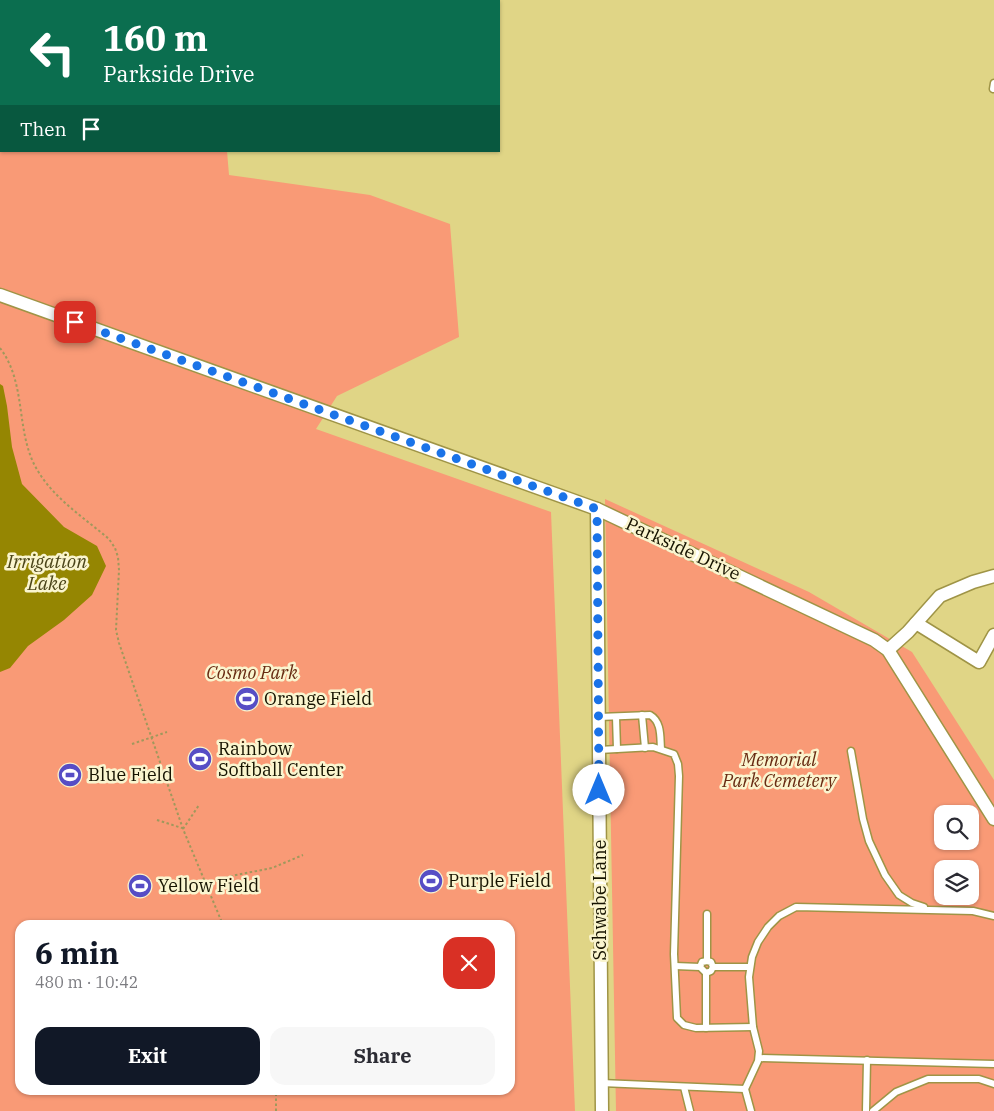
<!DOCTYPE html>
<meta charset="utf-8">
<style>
body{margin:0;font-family:"IBM Plex Serif",serif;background:#f7f7f7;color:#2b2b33;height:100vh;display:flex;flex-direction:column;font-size:19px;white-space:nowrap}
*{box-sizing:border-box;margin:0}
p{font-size:16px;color:#7c7c81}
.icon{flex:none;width:28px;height:28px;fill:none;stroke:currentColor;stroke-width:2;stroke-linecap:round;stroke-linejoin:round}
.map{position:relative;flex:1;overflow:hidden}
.panel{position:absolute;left:15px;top:920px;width:500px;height:175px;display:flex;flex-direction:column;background:#fff;border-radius:15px;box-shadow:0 1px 4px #0004}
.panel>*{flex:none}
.hud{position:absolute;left:0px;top:0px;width:500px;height:152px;box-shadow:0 1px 4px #0004;background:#0b6e4f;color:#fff;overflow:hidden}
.fabs{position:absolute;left:934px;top:805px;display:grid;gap:10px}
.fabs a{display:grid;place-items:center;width:45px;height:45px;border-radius:10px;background:#fff;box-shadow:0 1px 4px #0004;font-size:25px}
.pin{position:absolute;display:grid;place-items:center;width:42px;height:42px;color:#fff;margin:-21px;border-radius:10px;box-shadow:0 2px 8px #0006}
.me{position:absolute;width:55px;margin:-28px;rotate:0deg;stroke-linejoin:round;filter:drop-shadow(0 0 4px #0008)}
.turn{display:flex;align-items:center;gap:18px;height:105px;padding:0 20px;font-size:22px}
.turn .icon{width:65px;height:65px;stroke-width:2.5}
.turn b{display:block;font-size:35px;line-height:42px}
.then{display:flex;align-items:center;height:48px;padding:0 20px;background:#0003;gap:10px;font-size:19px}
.round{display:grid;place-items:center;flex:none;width:52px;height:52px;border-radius:15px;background:#f7f7f7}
.summary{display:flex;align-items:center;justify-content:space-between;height:85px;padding:0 20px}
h1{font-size:30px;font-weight:700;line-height:38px;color:#111827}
.button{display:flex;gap:10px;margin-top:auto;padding:10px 20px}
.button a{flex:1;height:58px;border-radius:15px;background:#111827;color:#fff;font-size:20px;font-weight:700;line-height:58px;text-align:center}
.button a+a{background:#f7f7f7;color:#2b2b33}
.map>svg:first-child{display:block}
.green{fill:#f99a76;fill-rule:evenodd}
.water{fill:#958602}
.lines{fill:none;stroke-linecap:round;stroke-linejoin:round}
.lane-casing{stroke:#9f9446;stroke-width:9}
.street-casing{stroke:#9f9446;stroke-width:15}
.path{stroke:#a0985c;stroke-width:2;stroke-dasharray:2.5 2.5;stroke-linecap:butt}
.lane{stroke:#fff;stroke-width:6}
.street{stroke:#fff;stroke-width:12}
.route{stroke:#1a73e8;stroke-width:9;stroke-dasharray:0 16.2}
.labels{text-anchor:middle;stroke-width:5;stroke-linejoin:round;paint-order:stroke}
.street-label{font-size:18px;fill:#161300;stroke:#faf5cf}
.park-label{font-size:18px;font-style:italic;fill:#682b12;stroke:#faf5cf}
.poi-label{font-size:18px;fill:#161300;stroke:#faf5cf;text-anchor:start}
.water-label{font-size:19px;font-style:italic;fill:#4c461a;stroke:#faf5cf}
</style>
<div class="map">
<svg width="994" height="1111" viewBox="0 0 994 1111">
<rect width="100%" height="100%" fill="#e0d586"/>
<!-- green -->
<g class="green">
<path d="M 0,0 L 217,1 L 1,1 L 1,151 L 227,151 L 229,175 L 370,195 L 450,224 L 459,337 L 337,396 L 316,429 L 551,512 L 575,1111 L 0,1111 ZM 20,925 L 510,925 L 510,1090 L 20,1090 Z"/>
<path d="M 605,499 L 809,592 L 912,652 L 994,780 L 994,1111 L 616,1111 ZM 942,814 L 970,814 L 970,841 L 942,841 ZM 942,869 L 970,869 L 970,896 L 942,896 Z"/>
</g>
<!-- water -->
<polygon class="water" points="0,384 3,386 7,406 12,447 22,484 64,527 97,546 106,566 92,595 64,620 28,646 10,668 0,672"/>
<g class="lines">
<!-- lane casing -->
<g class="lane-casing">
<g id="lane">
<polyline points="68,1 69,0"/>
<polyline points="0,40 1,40"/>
<polyline points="993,89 994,83"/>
<polyline points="642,715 645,748"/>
<path d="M 599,717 L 650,715 C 662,722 660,737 661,749"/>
<polyline points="616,717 617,749"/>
<polyline points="599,750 653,747 674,754 678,764 679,776 674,954 677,1018 684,1025 696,1028 753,1027"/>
<polyline points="851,751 863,819 869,841 885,875 899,895 912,903 924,907"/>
<polyline points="707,914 707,961"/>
<polyline points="675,966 700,967 702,962 707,961 711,962 713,967 711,971 706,973 700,967"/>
<polyline points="713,967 750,967"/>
<polyline points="706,1028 706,973"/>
<polyline points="759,1058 994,1064"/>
<polyline points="601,1083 745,1089 758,1061 759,1051 753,1027 749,977 752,957 758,942 768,927 779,916 796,907 973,911 994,916"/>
<polyline points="684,1087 690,1111"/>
<polyline points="745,1089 751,1111"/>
<polyline points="866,1111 867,1060"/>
<polyline points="873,1111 896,1092 928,1079 979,1079 994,1084"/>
</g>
</g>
<!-- street casing -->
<g class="street-casing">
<g id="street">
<polyline points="0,295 597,509 874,640 888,650 994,819"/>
<polyline points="597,509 602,1111"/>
<polyline points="916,623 979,662 994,635"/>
<polyline points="888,650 908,632 940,596 973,582 994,576"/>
</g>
</g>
<!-- path -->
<g class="path">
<polyline points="0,74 1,73"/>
<path d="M 0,348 C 26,382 16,427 34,464 C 50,496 82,516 109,539 L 115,548 L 118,557 L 119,570 L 116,630 L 119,643 L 183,829 L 223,925"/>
<polyline points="132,744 167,732"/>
<polyline points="157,820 182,828"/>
<polyline points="183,829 199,805"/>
<polyline points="206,883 236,875 272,868 303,855"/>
<polyline points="380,1095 380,1090"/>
<polyline points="276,1111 276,1090"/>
</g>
<!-- lane -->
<use href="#lane" class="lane"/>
<!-- street -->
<use href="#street" class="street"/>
</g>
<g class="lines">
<!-- route -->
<polyline class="route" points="75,322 597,509 599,790"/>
</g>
<!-- icons -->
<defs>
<g id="stadium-disc" transform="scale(1.25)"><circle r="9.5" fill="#574dc5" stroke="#faf5cf"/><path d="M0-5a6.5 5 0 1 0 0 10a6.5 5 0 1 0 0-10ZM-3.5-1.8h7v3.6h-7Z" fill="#fff"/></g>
</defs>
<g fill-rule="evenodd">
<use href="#stadium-disc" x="247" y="699"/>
<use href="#stadium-disc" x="200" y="759"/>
<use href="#stadium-disc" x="70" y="775"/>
<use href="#stadium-disc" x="431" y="881"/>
<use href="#stadium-disc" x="140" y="886"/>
</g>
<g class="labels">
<!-- street labels -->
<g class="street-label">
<text transform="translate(683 549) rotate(25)" y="6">Parkside Drive</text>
<text transform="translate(600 900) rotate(-90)" y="6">Schwabe Lane</text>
</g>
<!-- park labels -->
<g class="park-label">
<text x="252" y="679">Cosmo Park</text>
<text x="779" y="766">Memorial<tspan x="779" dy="21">Park Cemetery</tspan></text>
</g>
<!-- poi labels -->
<g class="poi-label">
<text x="264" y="705">Orange Field</text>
<text x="218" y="755">Rainbow<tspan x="218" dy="21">Softball Center</tspan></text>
<text x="88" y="781">Blue Field</text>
<text x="448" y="887">Purple Field</text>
<text x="158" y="892">Yellow Field</text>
</g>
<!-- water labels -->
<g class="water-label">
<text x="47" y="568">Irrigation<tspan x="47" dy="22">Lake</tspan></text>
</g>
</g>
</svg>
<div class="fabs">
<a><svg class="icon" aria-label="search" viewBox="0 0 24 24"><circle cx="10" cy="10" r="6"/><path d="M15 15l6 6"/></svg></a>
<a><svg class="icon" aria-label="layers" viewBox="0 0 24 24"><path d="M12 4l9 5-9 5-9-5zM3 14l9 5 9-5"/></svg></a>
</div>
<div class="pin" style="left:75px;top:322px;background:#d93025"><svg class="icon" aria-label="arrive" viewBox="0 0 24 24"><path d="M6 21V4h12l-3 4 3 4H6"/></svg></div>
<svg class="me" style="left:599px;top:790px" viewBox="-20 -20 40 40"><circle r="19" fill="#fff"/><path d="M0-13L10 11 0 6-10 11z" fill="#1a73e8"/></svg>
<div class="hud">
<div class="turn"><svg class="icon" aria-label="left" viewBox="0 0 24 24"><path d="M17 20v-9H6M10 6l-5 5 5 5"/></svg><div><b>160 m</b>Parkside Drive</div></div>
<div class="then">Then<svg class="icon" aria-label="arrive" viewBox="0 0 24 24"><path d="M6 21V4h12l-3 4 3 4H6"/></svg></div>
</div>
<section class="panel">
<div class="summary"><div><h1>6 min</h1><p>480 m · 10:42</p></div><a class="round" style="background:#d93025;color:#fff"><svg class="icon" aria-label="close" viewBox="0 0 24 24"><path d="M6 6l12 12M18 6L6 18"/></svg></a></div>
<div class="button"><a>Exit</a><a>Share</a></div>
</section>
</div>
